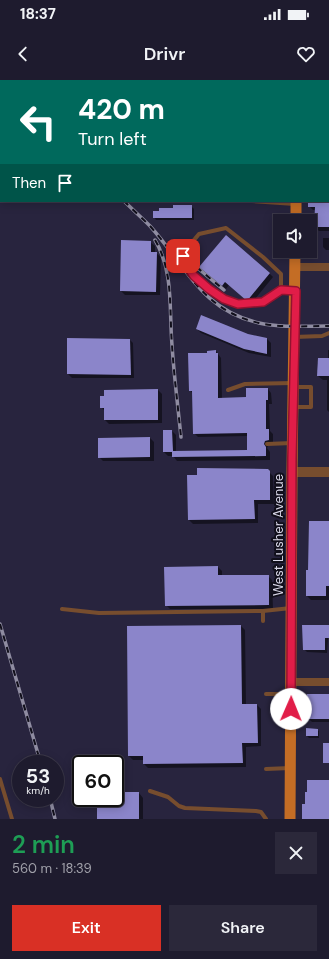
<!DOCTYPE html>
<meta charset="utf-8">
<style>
body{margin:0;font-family:"DM Sans",sans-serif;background:#2b283a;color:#f1f3f6;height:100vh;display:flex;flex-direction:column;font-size:15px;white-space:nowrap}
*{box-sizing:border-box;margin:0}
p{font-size:13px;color:#a1a1aa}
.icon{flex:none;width:22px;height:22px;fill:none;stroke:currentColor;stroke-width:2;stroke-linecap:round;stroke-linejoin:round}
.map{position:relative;height:739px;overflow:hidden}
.side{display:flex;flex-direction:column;background:#1e1b2e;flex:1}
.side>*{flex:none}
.hud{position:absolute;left:0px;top:0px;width:329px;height:122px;box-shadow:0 2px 10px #0003,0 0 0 1px #3c394a;background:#00695c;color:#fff;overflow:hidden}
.buttons{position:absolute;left:273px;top:134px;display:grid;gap:8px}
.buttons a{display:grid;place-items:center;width:44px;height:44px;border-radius:0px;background:#1e1b2e;box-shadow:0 2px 10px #0003,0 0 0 1px #3c394a;font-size:20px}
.speed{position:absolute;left:12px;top:675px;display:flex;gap:8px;font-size:20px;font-weight:700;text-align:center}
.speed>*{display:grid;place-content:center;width:52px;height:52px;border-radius:50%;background:#1e1b2e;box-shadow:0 2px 10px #0003,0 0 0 1px #3c394a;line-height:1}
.speed small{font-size:10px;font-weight:400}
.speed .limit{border:2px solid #111;border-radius:6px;background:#fff;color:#111}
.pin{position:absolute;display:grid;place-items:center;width:34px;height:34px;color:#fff;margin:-17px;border-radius:8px;box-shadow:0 2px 6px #0006}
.me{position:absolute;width:44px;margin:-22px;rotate:1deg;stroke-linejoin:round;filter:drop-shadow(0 0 3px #0008)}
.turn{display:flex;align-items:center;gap:14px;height:84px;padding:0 12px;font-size:18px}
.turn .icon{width:52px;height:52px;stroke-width:2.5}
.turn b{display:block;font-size:28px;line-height:34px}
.then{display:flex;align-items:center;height:38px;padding:0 12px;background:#0003;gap:8px;font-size:15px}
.round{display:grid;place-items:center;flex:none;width:42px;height:42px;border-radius:0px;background:#2b283a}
.headline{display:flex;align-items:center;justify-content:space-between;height:68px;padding:0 12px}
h1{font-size:24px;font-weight:600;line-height:30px;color:#1e9e55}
.primary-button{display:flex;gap:8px;margin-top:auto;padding:8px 12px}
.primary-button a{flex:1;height:46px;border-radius:0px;background:#d93025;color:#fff;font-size:16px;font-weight:600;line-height:46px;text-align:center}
.primary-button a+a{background:#2b283a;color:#f1f3f6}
.status{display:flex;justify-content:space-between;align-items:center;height:28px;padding:0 20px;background:#1e1b2e;direction:ltr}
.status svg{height:11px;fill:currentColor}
header{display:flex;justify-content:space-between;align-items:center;height:52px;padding:0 12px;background:#1e1b2e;font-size:18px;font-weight:600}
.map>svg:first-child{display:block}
.shadow{fill:#0007}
.building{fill:#8b85ca}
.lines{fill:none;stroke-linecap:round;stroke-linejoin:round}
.service{stroke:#774d2e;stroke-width:4}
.minor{stroke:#774d2e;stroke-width:8}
.tertiary{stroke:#774d2e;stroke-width:10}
.primary{stroke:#c46d25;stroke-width:11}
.rail-casing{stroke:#8f8ca1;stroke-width:3.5}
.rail{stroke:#110f1b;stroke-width:2;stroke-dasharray:6;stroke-linecap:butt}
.route-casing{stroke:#92132f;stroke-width:10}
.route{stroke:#e11d48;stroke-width:7}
.labels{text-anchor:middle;stroke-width:4;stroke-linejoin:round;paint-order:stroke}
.street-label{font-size:13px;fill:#d8d6e7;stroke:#110f1b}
</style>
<div class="status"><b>18:37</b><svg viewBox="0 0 49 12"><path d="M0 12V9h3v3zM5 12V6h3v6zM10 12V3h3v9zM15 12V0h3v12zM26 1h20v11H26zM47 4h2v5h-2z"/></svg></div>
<header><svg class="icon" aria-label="back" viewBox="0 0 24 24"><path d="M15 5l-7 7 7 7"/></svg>Drivr<svg class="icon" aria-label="heart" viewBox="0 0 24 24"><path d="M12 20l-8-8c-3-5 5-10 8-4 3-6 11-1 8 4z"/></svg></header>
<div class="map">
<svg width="329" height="739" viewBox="0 0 329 739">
<rect width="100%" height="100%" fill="#28243e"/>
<!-- shadow -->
<g class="shadow">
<polygon points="0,0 31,0 31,1 1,1 0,23"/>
<polygon points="135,0 272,0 273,1 135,1"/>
<polygon points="310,0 329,0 329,151 319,151 315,147 316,130 313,130 309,126 309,121 328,121 328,1"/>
<polygon points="191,126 194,129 194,140 156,140 154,137"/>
<polygon points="323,158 329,158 329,170 326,170 323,167"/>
<polygon points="150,162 155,166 155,173 156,173 161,177 160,215 125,215 121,211"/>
<polygon points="205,191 269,193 273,197 251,224 229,205 226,209"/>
<polygon points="197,249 267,259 271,263 271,277 249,273 201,253"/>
<polygon points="68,259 130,260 133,263 134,298 72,298 68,294"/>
<polygon points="328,270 329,270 329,332 327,330 327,300 323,300 318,296 328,279"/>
<polygon points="216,271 221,278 222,319 247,318 268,309 271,313 272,324 269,324 270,351 273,354 273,364 269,364 267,368 270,372 270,380 177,381 173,376 168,376 164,372 172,351 176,355 176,372 248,371 248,356 198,357 194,353 193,314 190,310 208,274"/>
<polygon points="158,310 162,314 162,343 109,344 105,340 105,331 101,327"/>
<polygon points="150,358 154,362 154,381 103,381 99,377"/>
<polygon points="267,390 273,396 274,424 258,424 258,443 193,444 189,440"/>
<polygon points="329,442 329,520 311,520 307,516 307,491 309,491"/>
<polygon points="218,487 222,491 222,496 268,496 272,500 273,529 170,529 166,525"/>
<polygon points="241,546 245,550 246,625 257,625 261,629 261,666 246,667 246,687 148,688 144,684 144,680 133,680 129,676"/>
<polygon points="329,546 327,573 307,572 304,569"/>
<polygon points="329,615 329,642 312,642 308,638"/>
<polygon points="317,650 319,651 319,658 309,658 307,656"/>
<polygon points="115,713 139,713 143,718 143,739 98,739 98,718 115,718"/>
</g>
<!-- building -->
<g class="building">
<polygon points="308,121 329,121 329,147 314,147 315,127 308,127"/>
<polygon points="173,125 192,125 192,138 153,138 153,131 159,131 159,128 173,128"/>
<polygon points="226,155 270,193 247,221 225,202 222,206 199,187"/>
<polygon points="121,160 151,161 151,172 157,172 156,212 120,211"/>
<polygon points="201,235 248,254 267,258 267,274 244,269 196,249"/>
<polygon points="67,258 130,259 131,295 67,294"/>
<polygon points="216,270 216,273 218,273 218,318 246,317 246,308 268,308 268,320 266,320 266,349 269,349 269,360 265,361 264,364 266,367 266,376 172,377 172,372 163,372 163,350 172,350 173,371 247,370 247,353 193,354 192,311 189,311 188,273 207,273 207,271"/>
<polygon points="318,278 329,278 329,296 317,296"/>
<polygon points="158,309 158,340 104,340 104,328 100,328 100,316 104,316 104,310"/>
<polygon points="150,357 150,377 98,378 98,358"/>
<polygon points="197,388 268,389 270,391 270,420 254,420 255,439 188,440 187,395 197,395"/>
<polygon points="309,441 329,441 329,506 326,506 326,516 306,516 306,490 308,490"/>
<polygon points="218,486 218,495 269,495 269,525 165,526 164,487"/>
<polygon points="241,545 242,624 257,624 258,663 242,663 243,683 143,684 143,676 128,676 127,546"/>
<polygon points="302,545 329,545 329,558 325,558 325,570 303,570"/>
<rect x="307" y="614" width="22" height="25"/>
<polygon points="306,648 318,649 318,656 306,656"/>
<rect x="323" y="663" width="6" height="20"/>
<polygon points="307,700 329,700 329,739 302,739 302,724 305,724 305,712 307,712"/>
<polygon points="115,712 139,712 139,739 97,739 97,718 115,718"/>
</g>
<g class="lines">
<!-- service -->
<g class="service">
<polyline points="30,1 30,0"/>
<polyline points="0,37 1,38"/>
<polyline points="252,121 295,124"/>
<path d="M 281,210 C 267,219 255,228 238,224 C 224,221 181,192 183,177 C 184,171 195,159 199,154 L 226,148 L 263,177 L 281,194 L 281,210 L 293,211"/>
<polyline points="294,257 322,256 329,253"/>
<polyline points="228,310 245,304 293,303"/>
<polyline points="293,327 311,327 311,307 293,307"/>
<polyline points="267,364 292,363"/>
<polyline points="62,529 99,533 263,531 291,528"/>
<polyline points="263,531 263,541"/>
<polyline points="266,614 290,614"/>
<polyline points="266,689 290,688"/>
<polyline points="0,699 12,739"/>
<polyline points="150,711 168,717 179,726 185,728 256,731 261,732 266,739"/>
</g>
<!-- minor -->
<g class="minor">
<polyline points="295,187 329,187"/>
<polyline points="291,602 329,602"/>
</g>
<!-- tertiary -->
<polyline class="tertiary" points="292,392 329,392"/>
<!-- primary -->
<g class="primary">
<polyline points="297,1 297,0"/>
<polyline points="296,141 296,121"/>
<polyline points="290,739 292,392 295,171"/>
</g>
<!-- rail casing -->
<g class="rail-casing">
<g id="rail">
<polyline points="0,50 1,50"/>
<path d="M 124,121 C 132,129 142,138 150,146 C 186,186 201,230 259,243 C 282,248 306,246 329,246"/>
<path d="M 155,160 C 174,192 169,230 172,265 C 174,296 178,327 181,357"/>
<polyline points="169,164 224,210"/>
<polyline points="0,544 41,684"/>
<polyline points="50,718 55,739"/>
</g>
</g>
<!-- rail -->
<use href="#rail" class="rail"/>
</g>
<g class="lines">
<!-- route casing -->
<g class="route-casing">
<polyline id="route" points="183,176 184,182 194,196 209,209 224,219 238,224 263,222 281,210 296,211 292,378 291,629"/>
</g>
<!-- route -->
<use href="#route" class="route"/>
</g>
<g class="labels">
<!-- street labels -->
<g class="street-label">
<text transform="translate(278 455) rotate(-90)" y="5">West Lusher Avenue</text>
</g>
</g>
</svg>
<div class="buttons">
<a><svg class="icon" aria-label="sound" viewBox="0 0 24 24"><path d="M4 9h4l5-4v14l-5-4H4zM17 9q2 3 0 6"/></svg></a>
</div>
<div class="speed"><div>53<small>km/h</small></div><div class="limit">60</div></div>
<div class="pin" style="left:183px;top:176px;background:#d93025"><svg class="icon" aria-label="arrive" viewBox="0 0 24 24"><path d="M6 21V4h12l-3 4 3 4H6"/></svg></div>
<svg class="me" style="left:291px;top:629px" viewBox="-20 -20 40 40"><circle r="19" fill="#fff"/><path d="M0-13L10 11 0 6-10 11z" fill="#e11d48"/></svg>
<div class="hud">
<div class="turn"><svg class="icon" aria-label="left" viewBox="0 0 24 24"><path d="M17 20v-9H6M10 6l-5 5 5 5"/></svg><div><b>420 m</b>Turn left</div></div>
<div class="then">Then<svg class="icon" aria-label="arrive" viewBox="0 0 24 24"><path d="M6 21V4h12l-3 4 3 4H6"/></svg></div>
</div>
</div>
<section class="side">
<div class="headline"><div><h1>2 min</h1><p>560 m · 18:39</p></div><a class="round"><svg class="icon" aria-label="close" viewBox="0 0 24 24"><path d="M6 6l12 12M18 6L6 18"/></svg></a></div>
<div class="primary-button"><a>Exit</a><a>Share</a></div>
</section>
